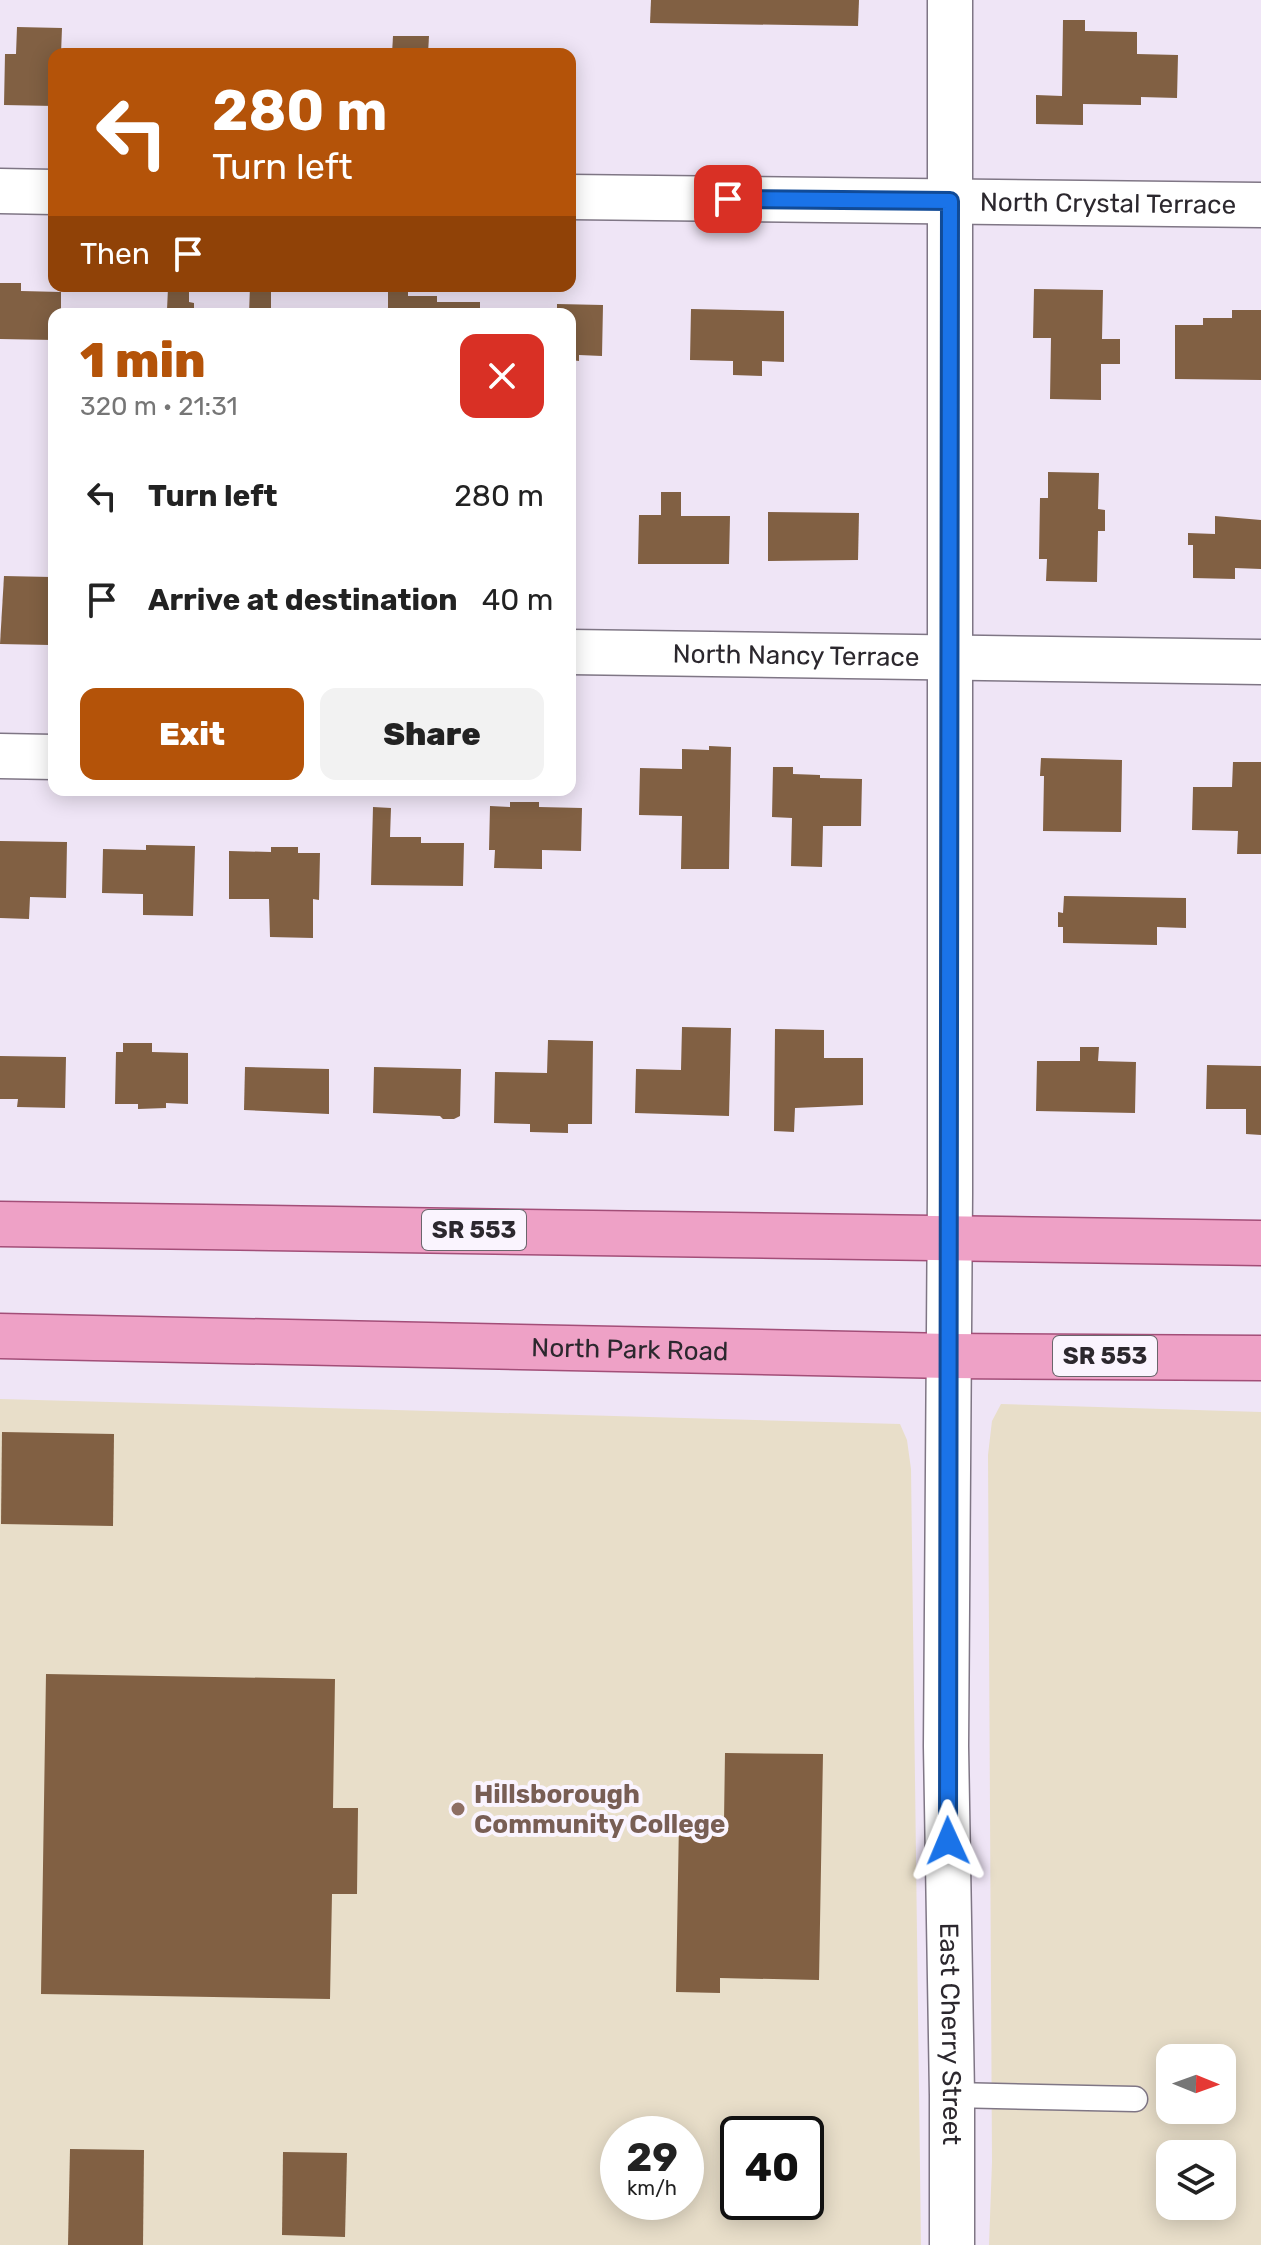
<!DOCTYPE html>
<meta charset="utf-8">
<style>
body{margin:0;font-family:Rubik,sans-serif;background:#f2f2f2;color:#222;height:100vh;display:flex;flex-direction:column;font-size:30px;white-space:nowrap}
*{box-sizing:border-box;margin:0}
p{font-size:26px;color:#767676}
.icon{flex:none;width:44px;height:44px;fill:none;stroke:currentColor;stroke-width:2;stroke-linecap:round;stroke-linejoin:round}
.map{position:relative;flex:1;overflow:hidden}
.drawer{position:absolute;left:48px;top:308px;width:528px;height:488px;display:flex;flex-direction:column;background:#fff;border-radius:16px;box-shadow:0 4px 20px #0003}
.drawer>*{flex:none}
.hud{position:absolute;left:48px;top:48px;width:528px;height:244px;border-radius:16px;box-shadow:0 4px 20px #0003;background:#b45309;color:#fff;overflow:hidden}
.needle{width:52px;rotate:91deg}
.controls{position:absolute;left:1156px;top:2044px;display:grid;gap:16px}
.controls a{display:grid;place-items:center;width:80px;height:80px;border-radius:16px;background:#fff;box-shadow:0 4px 20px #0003;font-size:40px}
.speed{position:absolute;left:600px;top:2116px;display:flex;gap:16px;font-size:40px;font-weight:700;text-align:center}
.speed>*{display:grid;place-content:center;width:104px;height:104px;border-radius:50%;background:#fff;box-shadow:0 4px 20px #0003;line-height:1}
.speed small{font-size:20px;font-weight:400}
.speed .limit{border:4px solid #111;border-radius:12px;background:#fff;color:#111}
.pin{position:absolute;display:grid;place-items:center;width:68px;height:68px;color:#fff;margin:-34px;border-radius:16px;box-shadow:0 4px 12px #0006}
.me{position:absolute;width:88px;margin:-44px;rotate:359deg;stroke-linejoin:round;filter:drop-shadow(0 0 6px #0008)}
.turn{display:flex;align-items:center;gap:28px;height:168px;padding:0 32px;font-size:36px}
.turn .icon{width:104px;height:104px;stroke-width:2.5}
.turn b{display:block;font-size:56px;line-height:68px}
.then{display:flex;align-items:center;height:76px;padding:0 32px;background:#0003;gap:16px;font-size:30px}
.round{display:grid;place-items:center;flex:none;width:84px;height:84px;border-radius:16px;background:#f2f2f2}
.head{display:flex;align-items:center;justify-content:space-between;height:136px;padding:0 32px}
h1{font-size:48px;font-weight:800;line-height:60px;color:#b45309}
.cta{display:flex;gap:16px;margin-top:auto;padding:16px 32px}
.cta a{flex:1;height:92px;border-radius:16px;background:#b45309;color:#fff;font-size:32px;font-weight:800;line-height:92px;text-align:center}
.cta a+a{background:#f2f2f2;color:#222}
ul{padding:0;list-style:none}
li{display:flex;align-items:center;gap:24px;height:104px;padding:0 32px}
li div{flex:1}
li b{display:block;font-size:30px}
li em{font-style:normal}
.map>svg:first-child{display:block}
.education{fill:#e8dec9;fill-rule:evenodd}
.building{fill:#816043}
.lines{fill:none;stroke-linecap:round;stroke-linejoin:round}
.service-casing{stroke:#7f7685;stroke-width:27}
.minor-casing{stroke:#7f7685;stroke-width:47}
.tertiary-casing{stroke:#7f7685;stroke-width:47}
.primary-casing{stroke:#a34e78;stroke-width:47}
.service{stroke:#fff;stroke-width:24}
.minor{stroke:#fff;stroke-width:44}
.tertiary{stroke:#fff;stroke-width:44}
.primary{stroke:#eea1c6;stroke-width:44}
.route-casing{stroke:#114b97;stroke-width:20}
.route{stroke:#1a73e8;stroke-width:14}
.education-dot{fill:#8d6e63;stroke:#faf4fe;stroke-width:3}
.labels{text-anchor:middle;stroke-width:8;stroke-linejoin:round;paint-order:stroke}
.shield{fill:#faf4fe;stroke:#6a656c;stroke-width:2}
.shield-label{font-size:24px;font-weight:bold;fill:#2c282e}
.street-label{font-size:26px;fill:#2c282e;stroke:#faf4fe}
.education-label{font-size:26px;font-weight:bold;fill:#785e54;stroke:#faf4fe;text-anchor:start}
</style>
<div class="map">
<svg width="1261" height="2245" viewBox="0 0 1261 2245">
<rect width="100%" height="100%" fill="#efe5f6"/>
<!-- education -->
<g class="education">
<path d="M 0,1399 L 900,1424 L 907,1440 L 911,1469 L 921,2245 L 0,2245 ZM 618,2134 L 686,2134 L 686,2202 L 618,2202 ZM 738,2134 L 806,2134 L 806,2202 L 738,2202 Z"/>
<path d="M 1001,1404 L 1261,1412 L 1261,2245 L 989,2245 L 992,2162 L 988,1455 L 992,1421 ZM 1170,2058 L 1222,2058 L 1222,2110 L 1170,2110 ZM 1170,2154 L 1222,2154 L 1222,2206 L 1170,2206 Z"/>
</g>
<!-- building -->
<g class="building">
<polygon points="651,0 859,0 858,26 650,23"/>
<polygon points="1063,20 1085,20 1085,31 1137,32 1137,54 1178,55 1177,98 1141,97 1141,105 1083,104 1083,125 1036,124 1036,95 1062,96"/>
<polygon points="17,27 62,28 61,54 54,54 54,106 4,105 5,54 16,54"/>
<polygon points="393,36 429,36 428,54 392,54"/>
<polygon points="0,283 21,283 21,291 61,292 61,314 54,314 54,340 0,339"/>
<polygon points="250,286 271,286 271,310 293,310 293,314 249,314"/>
<polygon points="388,286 408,286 408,296 437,296 437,302 480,302 480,314 388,314"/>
<polygon points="168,288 189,288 189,302 194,303 194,312 144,314 144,309 167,310"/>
<polygon points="1034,289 1103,290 1102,339 1120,339 1120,364 1101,364 1101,400 1050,399 1051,338 1033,338"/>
<polygon points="557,304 603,305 602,356 579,355 579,361 570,360 570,314 513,314 513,310 557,311"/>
<polygon points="691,309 784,311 784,362 762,361 762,376 733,375 733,361 690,360"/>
<polygon points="1232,310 1261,310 1261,380 1175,379 1175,325 1203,325 1203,318 1232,318"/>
<polygon points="1048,472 1099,473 1098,509 1105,510 1105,531 1098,531 1097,582 1046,581 1047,559 1039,559 1040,498 1048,498"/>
<polygon points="661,492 681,492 681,516 730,516 729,564 638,564 639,515 661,515"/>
<polygon points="768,512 859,513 858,560 768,561"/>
<polygon points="1215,516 1261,520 1261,569 1235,568 1235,579 1193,578 1193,545 1188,545 1188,533 1215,534"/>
<polygon points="4,576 51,577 50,645 0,644"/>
<polygon points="709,746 731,747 729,869 681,869 682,816 639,815 640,768 682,769 682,749 709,750"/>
<polygon points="1041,758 1122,760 1121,832 1043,831 1044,776 1040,776"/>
<polygon points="1233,762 1261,762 1261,854 1237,854 1238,831 1192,830 1193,787 1232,787"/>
<polygon points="773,767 793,767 793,774 820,775 820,778 862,779 861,826 823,826 822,867 791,866 792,818 772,817"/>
<polygon points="510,802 539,802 539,807 582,808 581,851 542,850 542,869 494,868 495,850 489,850 490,806 510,807"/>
<polygon points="373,807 391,808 390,837 421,837 421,843 464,843 463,886 371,885"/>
<polygon points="0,841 67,842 66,898 30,897 29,919 0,918"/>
<polygon points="146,845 195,846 193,916 143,915 143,894 102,893 103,849 146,850"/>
<polygon points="271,847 298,847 298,853 320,853 319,900 313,899 313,938 270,937 269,899 229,899 229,851 271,852"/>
<polygon points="1064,896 1186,898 1186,928 1157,927 1157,945 1063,943 1063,927 1058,927 1058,912 1063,913"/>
<polygon points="682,1027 731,1028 729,1116 635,1113 636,1069 681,1070"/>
<polygon points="775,1029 824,1030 824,1058 863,1058 863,1105 795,1108 794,1132 774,1131"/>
<polygon points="548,1040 593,1041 592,1124 568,1124 568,1133 530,1132 530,1124 494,1123 495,1072 547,1073"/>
<polygon points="123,1043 152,1043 152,1052 188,1053 188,1104 166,1103 166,1108 138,1109 138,1104 115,1104 116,1052 123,1052"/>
<polygon points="1080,1047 1099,1047 1098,1061 1136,1062 1135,1113 1036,1111 1037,1061 1080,1061"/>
<polygon points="0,1056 66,1057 65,1108 17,1107 18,1099 0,1099"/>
<polygon points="1207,1065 1261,1066 1261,1135 1246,1134 1246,1109 1206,1109"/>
<polygon points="245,1067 329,1069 329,1114 244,1110"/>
<polygon points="374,1067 461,1069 460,1116 454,1119 443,1119 440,1116 373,1113"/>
<polygon points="2,1432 114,1434 113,1526 1,1524"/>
<polygon points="46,1674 335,1679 333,1808 358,1808 357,1894 332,1894 330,1999 41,1994"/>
<polygon points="725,1753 823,1754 819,1980 720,1978 720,1993 676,1992 679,1821 724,1821"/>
<polygon points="70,2149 144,2150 143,2245 68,2245"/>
<polygon points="283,2152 347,2153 345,2237 282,2235"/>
</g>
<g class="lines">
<!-- service casing -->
<g class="service-casing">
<polyline id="service" points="952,2095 1135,2099"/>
</g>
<!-- minor casing -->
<g class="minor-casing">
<g id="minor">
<polyline points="0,191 54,192"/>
<path id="s1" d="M 570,197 L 1261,205"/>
<path id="s2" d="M 570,652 L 1261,662"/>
<polyline points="0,756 54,757"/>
</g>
</g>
<!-- tertiary casing -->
<g class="tertiary-casing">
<g id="tertiary">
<path id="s3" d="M 950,0 L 950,1194 L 946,1746 L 952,2095 L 952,2245"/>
</g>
</g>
<!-- primary casing -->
<g class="primary-casing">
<g id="primary">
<polyline points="0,1224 1261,1243"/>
<path id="s4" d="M 0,1336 L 949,1356 L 1261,1358"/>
</g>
</g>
<!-- service -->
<use href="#service" class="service"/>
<!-- minor -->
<use href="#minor" class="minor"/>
<!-- tertiary -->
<use href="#tertiary" class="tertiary"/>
<!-- primary -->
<use href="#primary" class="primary"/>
</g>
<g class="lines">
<!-- route casing -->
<g class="route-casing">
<polyline id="route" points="728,199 950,201 948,1841"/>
</g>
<!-- route -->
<use href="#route" class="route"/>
</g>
<!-- markers -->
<circle class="education-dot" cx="458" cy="1809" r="8"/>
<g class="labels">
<!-- shield labels -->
<g class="shield">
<rect x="422" y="1210" width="104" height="40" rx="6"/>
<rect x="1053" y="1336" width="104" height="40" rx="6"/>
</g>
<g class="shield-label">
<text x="474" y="1238">SR 553</text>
<text x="1105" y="1364">SR 553</text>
</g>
<!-- street labels -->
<g class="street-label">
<text dy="9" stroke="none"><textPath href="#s1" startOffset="538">North Crystal Terrace</textPath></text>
<text dy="9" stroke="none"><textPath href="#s2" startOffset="226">North Nancy Terrace</textPath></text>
<text dy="9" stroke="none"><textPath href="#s4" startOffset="630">North Park Road</textPath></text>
<text dy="9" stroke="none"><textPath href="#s3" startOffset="2034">East Cherry Street</textPath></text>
</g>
<!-- education labels -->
<g class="education-label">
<text x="474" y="1803">Hillsborough<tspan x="474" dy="30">Community College</tspan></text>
</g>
</g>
</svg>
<div class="controls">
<a><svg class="needle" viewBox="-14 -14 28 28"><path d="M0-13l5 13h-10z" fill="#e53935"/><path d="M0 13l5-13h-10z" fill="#767676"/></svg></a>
<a><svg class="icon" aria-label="layers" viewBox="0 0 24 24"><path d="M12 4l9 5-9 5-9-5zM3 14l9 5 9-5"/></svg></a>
</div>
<div class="speed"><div>29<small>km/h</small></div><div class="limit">40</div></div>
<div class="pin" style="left:728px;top:199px;background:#d93025"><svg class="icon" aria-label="arrive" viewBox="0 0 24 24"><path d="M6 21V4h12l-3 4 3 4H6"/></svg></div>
<svg class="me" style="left:948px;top:1841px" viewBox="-20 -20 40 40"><path d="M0-17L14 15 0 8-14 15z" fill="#1a73e8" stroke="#fff" stroke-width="4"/></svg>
<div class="hud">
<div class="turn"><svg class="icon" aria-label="left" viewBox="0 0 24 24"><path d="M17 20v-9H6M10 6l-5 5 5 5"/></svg><div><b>280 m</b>Turn left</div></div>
<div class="then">Then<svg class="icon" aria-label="arrive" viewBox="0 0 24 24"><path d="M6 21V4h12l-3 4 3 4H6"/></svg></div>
</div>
<section class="drawer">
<div class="head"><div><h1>1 min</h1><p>320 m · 21:31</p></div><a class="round" style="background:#d93025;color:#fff"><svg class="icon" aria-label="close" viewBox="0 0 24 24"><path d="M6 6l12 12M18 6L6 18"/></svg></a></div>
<ul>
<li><svg class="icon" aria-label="left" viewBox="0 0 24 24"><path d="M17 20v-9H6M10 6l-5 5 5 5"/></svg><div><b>Turn left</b></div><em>280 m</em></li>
<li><svg class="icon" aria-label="arrive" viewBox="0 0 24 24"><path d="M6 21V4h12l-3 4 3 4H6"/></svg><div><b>Arrive at destination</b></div><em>40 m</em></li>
</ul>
<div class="cta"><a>Exit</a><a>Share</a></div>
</section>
</div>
